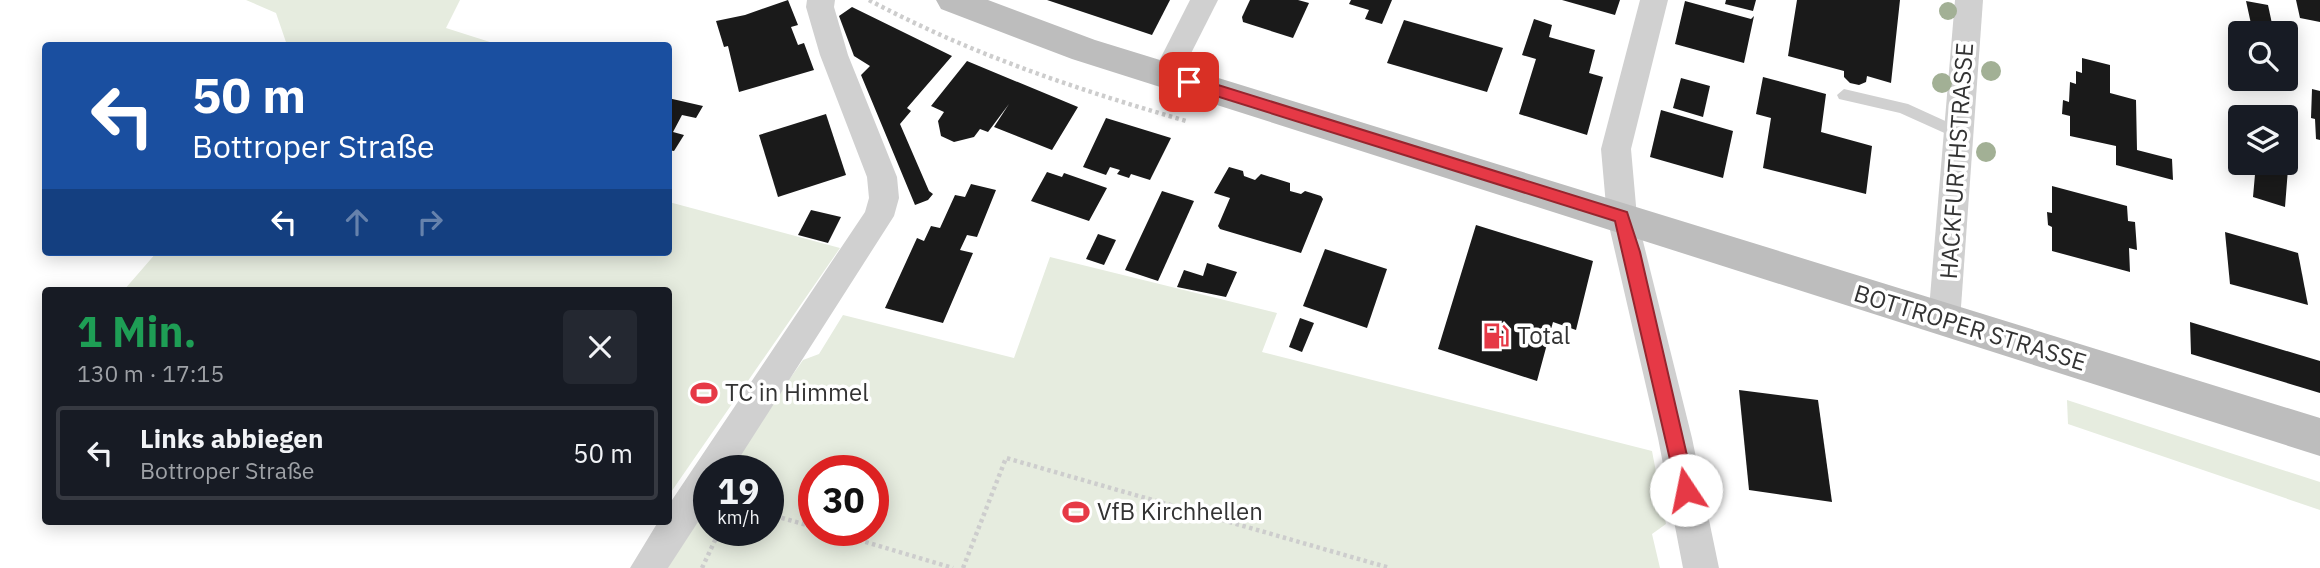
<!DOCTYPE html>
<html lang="de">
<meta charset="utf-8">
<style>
body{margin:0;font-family:"IBM Plex Sans",sans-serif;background:#242831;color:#f1f3f6;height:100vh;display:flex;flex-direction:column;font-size:26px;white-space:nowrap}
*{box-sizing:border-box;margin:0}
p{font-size:23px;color:#9ea1a6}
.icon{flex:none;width:38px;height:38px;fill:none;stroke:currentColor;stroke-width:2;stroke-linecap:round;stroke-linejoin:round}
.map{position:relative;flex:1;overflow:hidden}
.details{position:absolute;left:42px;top:287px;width:630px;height:238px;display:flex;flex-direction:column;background:#171b24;border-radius:7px;box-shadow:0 4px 18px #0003}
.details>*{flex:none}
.guide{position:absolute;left:42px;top:42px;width:630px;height:214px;border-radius:7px;box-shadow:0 4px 18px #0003;background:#1a4fa0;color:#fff;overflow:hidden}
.tools{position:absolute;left:2228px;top:21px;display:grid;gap:14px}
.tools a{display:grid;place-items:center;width:70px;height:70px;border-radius:7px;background:#171b24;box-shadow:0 4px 18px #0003;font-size:35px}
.speed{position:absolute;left:693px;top:455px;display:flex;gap:14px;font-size:35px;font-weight:700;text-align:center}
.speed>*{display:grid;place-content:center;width:91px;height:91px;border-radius:50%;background:#171b24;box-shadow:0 4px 18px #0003;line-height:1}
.speed small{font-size:18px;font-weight:400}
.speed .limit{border:10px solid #d22;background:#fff;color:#111}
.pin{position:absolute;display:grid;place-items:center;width:60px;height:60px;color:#fff;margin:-30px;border-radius:14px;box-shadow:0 4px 10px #0006}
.me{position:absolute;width:77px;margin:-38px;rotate:349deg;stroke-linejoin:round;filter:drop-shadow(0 0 5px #0008)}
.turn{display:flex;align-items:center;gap:24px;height:147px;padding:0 35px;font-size:32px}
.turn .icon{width:91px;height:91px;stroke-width:2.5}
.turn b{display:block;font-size:49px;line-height:60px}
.lanes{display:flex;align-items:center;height:66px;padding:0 35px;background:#0003;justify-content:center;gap:35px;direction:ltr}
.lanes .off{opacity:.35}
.round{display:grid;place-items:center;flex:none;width:74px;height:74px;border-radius:7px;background:#242831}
.summary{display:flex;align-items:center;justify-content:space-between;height:119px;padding:0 35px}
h1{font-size:42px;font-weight:800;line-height:52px;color:#1e9e55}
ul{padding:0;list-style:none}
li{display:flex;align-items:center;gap:21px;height:94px;margin:0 14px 10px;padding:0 21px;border:4px solid #363941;border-radius:7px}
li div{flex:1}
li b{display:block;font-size:26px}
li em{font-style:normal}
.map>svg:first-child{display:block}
.green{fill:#e6ecdf;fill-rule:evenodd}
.building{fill:#1a1a1a}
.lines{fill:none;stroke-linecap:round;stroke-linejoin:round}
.path{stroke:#cdcdcd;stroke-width:4.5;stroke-dasharray:3.5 3.5;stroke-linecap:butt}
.service{fill:#d0d0d0;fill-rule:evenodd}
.minor{fill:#d0d0d0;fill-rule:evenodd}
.secondary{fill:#bdbdbd;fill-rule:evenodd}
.tree{fill:#a2b095}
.route{fill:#e63946;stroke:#96252e;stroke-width:2}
.labels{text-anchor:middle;stroke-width:7;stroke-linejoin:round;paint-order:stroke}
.street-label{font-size:24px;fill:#333;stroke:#fff}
.poi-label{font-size:24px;fill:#333;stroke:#fff;text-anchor:start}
</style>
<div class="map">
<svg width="2320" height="568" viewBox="0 0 2320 568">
<rect width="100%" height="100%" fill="#fff"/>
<!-- green -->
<g class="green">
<polygon points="246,0 460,0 446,28 493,43 490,46 287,45 276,13"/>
<polygon points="669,202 840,248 669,495 668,290 124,290 157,252 668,252"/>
<path d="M 1050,257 L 1277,313 L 1262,352 L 1652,451 L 1666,524 L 1652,534 L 1660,568 L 662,568 L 709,495 L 709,530 L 768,530 L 768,471 L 725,471 L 803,360 L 819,354 L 843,315 L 1014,358 ZM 814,471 L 873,471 L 873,530 L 814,530 Z"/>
<polygon points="2067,400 2320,482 2320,510 2068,424"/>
</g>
<!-- building -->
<g class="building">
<polygon points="788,0 798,25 791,27 798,45 804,43 814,70 739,92 728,46 724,47 716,21 745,15"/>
<polygon points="1047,0 1170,0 1152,35"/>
<polygon points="1250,0 1298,0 1309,3 1293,38 1243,22 1242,17"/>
<polygon points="1351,0 1392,0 1382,24 1365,19 1369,10 1349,4"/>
<polygon points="1562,0 1620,0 1615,15"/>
<polygon points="1726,0 1756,0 1753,11 1725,4"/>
<polygon points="1797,0 1900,0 1891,83 1867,76 1866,82 1859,85 1850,83 1844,77 1844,71 1788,56"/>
<polygon points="2296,0 2320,0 2320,22 2300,18"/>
<polygon points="1685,1 1751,19 1754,16 1744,63 1675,44"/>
<polygon points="2246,1 2268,5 2274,33 2253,33"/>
<polygon points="852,7 952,56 907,108 911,111 900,124 929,191 933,194 928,200 915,205 861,75 870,66 854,56 839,16"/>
<polygon points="1534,19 1552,25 1549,37 1595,50 1589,73 1603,77 1587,135 1519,114 1536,59 1522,55"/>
<polygon points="1404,20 1503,48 1487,92 1387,63"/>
<polygon points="2082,58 2110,65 2110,93 2136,100 2137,150 2172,159 2173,180 2116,165 2116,146 2070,136 2070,116 2062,114 2063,100 2069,102 2070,82 2076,84 2076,71 2082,73"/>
<polygon points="967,61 1078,107 1052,150 994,127 1009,104 988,132 980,129 974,137 954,142 941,136 938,121 944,112 931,106"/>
<polygon points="1763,77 1826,94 1821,132 1872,146 1866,194 1763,168 1771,118 1756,114"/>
<polygon points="1681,78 1710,86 1703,117 1673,108"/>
<polygon points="2312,89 2320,91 2320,140 2316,139 2315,119 2311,118"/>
<polygon points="668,98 703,106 696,118 682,115 673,132 684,135 674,151 668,150"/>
<polygon points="1661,110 1733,131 1723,178 1650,157"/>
<polygon points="826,114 846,175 778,197 759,135"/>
<polygon points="1106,118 1171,138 1150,180 1131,174 1129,178 1117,174 1120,170 1110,167 1106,175 1083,167"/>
<polygon points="2286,128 2295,131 2293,158 2289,156 2285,207 2253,197 2256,163 2286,163"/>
<polygon points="1229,167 1243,171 1244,176 1255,180 1261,174 1290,183 1290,191 1301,194 1305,191 1321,196 1323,199 1301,253 1220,229 1218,226 1230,198 1214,193"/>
<polygon points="1047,172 1062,177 1064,173 1107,188 1089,221 1031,201"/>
<polygon points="971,184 996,190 977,237 967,235 960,250 973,253 943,323 885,308 917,238 924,241 931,226 940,228 955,195 965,197"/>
<polygon points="2052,186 2127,206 2128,221 2135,222 2137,250 2129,248 2130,272 2052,251 2052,227 2048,225 2047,212 2052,213"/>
<polygon points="1162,191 1194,201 1158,281 1125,270"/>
<polygon points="811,210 841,217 828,243 798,235"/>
<polygon points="1476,225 1593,261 1576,330 1553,322 1537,381 1438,349"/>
<polygon points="2225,232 2298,253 2308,305 2230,284"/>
<polygon points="1098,234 1116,240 1104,265 1086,259"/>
<polygon points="1325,249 1387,269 1367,328 1303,306"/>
<polygon points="1207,263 1237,272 1226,297 1177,287 1184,270 1203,276"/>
<polygon points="1300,318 1314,323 1302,352 1289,347"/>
<polygon points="2190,322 2320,361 2320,393 2191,354"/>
<polygon points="1739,390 1818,400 1832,502 1749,490"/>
</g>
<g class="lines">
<!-- path -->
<g class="path">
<path d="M 869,0 C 970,54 1076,89 1186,121"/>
<polyline points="768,514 814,527"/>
<polyline points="825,530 953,568"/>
<polyline points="702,568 718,534"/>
<polyline points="963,568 1006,458 1390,568"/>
</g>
<!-- service -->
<polygon class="service" points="1844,89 1908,104 1965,130 1967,134 1960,140 1900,113 1839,99 1837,95"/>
<!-- minor -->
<g class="minor">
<polygon points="807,0 835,0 834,7 848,55 897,177 899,198 894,216 731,471 709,471 709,505 668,568 630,568 658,522 668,522 668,506 865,212 869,198 867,177 820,55 806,7"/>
<polygon points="1190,0 1218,0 1176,83 1166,86 1156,83 1152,75"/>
<polygon points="1640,0 1668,0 1631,149 1637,217 1692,438 1719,568 1683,568 1658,438 1607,217 1601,149"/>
<polygon points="1955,0 1983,0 1960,321 1955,331 1944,335 1933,331 1928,321"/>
</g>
<!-- secondary -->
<polygon class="secondary" points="936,0 988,0 1095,40 2320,418 2320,456 1072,59 941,9"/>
</g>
<!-- trees -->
<g class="tree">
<circle cx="1948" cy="11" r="9"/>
<circle cx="1991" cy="71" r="10"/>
<circle cx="1942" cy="83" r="10"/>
<circle cx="1986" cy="152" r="10"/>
</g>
<!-- route -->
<polygon class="route" points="1189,76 1627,212 1640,252 1695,490 1692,496 1686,498 1680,496 1677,490 1615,221 1184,86 1184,78"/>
<!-- icons -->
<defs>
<g id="fuel-bare" transform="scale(2.1)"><path d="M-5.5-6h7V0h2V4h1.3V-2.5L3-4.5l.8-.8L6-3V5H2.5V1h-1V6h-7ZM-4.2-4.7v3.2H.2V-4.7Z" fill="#e63946" stroke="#fff" stroke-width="2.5" paint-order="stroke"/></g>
<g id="stadium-bare" transform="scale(2.1)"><path d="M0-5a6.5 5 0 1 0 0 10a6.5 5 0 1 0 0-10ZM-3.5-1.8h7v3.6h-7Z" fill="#e63946" stroke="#fff" stroke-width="2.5" paint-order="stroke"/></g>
</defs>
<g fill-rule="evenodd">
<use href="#fuel-bare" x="1496" y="336"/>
<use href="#stadium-bare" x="704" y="393"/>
<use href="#stadium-bare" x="1076" y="512"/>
</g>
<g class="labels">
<!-- street labels -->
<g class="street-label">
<text transform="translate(1957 161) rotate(-86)" y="8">HACKFURTHSTRASSE</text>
<text transform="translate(1970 328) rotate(17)" y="8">BOTTROPER STRASSE</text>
</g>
<!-- poi labels -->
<g class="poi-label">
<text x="1517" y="344">Total</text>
<text x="725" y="401">TC in Himmel</text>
<text x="1097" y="520">VfB Kirchhellen</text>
</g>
</g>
</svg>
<div class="tools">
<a><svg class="icon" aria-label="search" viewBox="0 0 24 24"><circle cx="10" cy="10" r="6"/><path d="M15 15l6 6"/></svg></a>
<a><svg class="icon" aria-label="layers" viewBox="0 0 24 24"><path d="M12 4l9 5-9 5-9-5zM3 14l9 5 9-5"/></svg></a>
</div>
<div class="speed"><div>19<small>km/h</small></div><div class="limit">30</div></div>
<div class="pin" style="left:1189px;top:82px;background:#d93025"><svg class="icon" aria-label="arrive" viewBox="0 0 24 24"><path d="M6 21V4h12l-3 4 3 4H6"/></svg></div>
<svg class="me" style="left:1686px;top:490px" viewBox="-20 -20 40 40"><circle r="19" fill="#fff"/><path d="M0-13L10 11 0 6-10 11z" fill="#e63946"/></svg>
<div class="guide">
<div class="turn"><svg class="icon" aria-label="left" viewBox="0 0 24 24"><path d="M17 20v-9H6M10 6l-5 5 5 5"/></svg><div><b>50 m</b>Bottroper Straße</div></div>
<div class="lanes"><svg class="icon" aria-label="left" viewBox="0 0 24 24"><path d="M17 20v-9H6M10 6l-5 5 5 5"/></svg><svg class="icon off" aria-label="ahead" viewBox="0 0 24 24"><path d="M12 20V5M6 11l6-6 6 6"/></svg><svg class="icon off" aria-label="right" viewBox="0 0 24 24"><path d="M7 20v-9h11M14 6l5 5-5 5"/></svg></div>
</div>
<section class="details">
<div class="summary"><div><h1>1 Min.</h1><p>130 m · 17:15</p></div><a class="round"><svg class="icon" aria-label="close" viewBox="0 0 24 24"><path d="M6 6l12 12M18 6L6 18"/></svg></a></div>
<ul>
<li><svg class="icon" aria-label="left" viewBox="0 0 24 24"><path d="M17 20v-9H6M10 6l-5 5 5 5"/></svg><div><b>Links abbiegen</b><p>Bottroper Straße</p></div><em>50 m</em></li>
</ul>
</section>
</div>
